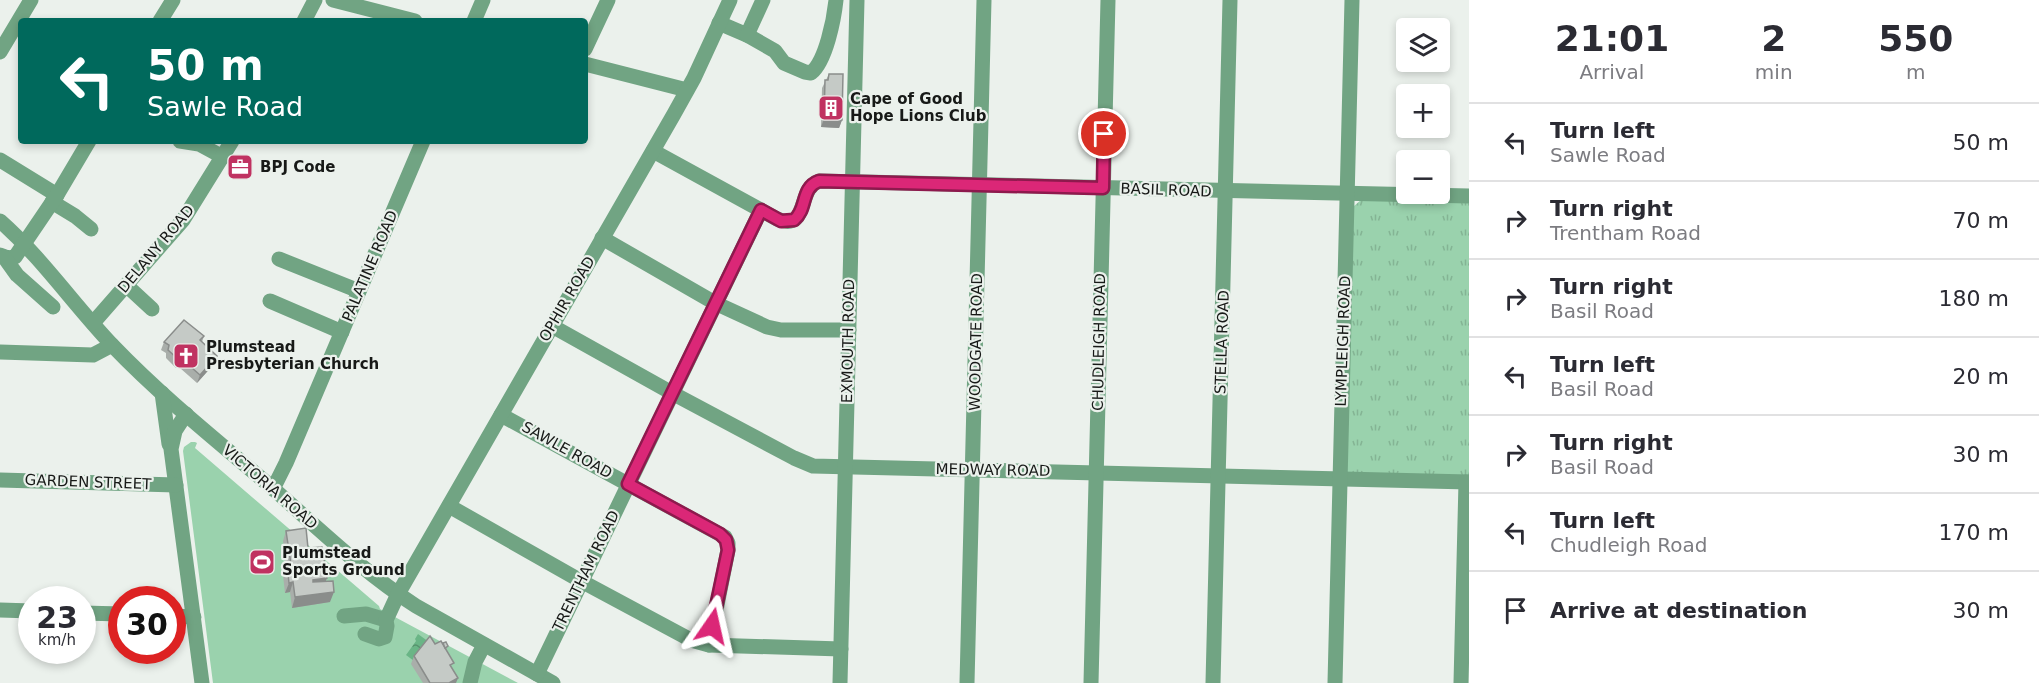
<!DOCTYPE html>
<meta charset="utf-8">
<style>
body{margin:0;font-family:"DejaVu Sans",sans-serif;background:#f2f2f3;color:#2b2b33;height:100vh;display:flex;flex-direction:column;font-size:22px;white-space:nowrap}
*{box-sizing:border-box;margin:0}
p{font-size:20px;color:#7c7c81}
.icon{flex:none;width:33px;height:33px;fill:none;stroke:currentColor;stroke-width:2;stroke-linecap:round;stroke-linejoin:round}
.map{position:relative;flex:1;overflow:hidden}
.sheet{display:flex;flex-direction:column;background:#fff;width:570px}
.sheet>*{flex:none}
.top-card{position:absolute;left:18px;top:18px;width:570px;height:126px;border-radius:6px;box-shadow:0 3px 9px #0003;background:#00695c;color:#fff;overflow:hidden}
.fabs{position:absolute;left:1396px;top:18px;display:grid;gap:12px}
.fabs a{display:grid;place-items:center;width:54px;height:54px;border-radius:6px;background:#fff;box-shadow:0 3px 9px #0003;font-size:30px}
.speed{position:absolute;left:18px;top:586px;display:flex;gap:12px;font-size:30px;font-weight:700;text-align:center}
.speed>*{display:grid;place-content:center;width:78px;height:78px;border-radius:50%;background:#fff;box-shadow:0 3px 9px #0003;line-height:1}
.speed small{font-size:15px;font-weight:400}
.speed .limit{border:9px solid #d22;background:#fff;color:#111}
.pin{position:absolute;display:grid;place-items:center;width:51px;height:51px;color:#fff;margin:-26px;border:3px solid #fff;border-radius:50%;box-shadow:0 2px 6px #0007}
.me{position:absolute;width:66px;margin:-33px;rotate:11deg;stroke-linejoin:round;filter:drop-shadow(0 0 4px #0008)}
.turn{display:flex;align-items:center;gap:21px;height:126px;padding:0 30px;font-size:27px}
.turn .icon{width:78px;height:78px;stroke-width:2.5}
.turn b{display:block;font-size:42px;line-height:51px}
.eta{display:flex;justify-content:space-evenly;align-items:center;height:102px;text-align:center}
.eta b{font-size:36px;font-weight:800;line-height:42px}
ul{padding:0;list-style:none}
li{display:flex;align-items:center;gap:18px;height:78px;padding:0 30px;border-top:2px solid #e1e1e2}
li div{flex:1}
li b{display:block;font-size:22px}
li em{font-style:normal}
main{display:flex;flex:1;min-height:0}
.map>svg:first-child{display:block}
.grass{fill:#9ad2ad}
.park{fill:url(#park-tufts)}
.water{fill:url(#water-ripples)}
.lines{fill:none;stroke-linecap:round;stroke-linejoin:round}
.minor{stroke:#71a483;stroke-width:15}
.wall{fill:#a9aeaa}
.shaded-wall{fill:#8a8d8b}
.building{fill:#c5cac6;stroke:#8a8d8b;stroke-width:1.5}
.route-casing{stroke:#8e194d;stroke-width:15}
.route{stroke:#db2777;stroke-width:10}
.labels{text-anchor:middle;stroke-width:4.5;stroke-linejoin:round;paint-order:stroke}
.poi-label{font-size:15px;font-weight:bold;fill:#171917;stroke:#ebf1ec;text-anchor:start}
.street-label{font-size:15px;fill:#171917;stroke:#ebf1ec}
</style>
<main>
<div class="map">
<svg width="1469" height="683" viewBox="0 0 1469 683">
<defs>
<pattern id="park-tufts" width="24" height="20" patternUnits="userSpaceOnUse" patternTransform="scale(1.5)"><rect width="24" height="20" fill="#9ad2ad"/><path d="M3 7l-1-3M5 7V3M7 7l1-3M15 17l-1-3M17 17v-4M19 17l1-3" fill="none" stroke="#84b494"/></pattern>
<pattern id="water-ripples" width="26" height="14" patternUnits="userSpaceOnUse" patternTransform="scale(1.5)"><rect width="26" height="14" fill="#6ab586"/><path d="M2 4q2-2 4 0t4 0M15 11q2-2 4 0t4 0" fill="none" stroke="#56926d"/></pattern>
</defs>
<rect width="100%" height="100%" fill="#ebf1ec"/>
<!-- grass -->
<polygon class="grass" points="191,442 195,442 197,443 195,448 379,606 380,609 518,683 213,683 183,451 184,447"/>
<!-- park -->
<polygon class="park" points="1362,199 1469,202 1469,480 1345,476 1353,207"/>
<!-- water -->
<polygon class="water" points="418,634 429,642 414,661 406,655 416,641 415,639"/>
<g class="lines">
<!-- minor -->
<g class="minor">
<polyline points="333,0 415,21"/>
<polyline points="160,21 173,0"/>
<polyline points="304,21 315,0"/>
<polyline points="474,21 483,0"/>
<polyline points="719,23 747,35 763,0"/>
<path d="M 747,35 L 775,51 L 784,63 L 805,72 L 811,73 C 826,61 834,19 836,0"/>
<polyline points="585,49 608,0"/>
<polyline points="0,52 31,0"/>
<polyline points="585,64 687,90"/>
<polyline points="180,141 199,144 223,157"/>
<path d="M 653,151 L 777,219 C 810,232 796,189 819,181 L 1469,196"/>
<polyline points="0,160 57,195"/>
<polyline points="52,202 75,216 91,229"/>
<path d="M 0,221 C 42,258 74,305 113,346 C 161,396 216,440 269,485 C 317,527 363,572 416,606 L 553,683"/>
<polyline points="602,238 715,303 767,327 781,330 849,330"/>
<polyline points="0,255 8,258 15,257 57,195 89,141"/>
<polyline points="4,257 17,275 53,307"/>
<polyline points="279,259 359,291"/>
<polyline points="126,285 152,309"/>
<polyline points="270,301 342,332"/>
<polyline points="93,323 183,220 232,141"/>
<polyline points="552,326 672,393 794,458 813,466 1469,482"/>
<polyline points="0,352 93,355 112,345"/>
<polyline points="162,393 169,444"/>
<polyline points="186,414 175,431 171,449 202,683"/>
<polyline points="501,415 725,537 728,543 728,550 709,645"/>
<polyline points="0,480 176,485"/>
<polyline points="273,489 286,463 423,141"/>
<polyline points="449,506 581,581 691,640 709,645 841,649"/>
<polyline points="0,610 32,611"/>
<polyline points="82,613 122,614"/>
<polyline points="172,616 194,617"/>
<polyline points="344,616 366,614 386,620"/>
<polyline points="365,634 379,639 385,637 387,626 386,620 398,594 674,114 694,78 730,0"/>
<polyline points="537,674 761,210"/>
<polyline points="470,683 475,662 484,645"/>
<polyline points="840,683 857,0"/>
<polyline points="967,683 984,0"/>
<polyline points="1091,683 1108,0"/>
<polyline points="1213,683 1230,0"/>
<polyline points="1335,683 1352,0"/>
<polyline points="1461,683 1466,482"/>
</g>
</g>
<!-- wall -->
<g class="wall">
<polygon points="829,74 842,120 839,128 821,127 822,88"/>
<polygon points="204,336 202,342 217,356 214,364 197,383 180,368 176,368 166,358 166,353 161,350 164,342"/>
<polygon points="286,531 308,548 327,578 325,582 330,602 292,608 290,592 285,593 283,575 286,567 283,541"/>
<polygon points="443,643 448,646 446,650 456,683 423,683 411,664 414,656 435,644"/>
</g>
<!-- shaded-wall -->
<g class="shaded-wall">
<polygon points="824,119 842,120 839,128 821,127"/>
<polygon points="217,356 214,364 197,383 200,375"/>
<polygon points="179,360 183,360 180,368 176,368"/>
<polygon points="327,578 323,588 309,591 313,580"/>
<polygon points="293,582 290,592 285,593 289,583"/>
<polygon points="334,592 330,602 292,608 295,597"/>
<polygon points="458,678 456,683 449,683"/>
</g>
<!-- building -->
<g class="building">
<polygon points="829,74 843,74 842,120 824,119 825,80 828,80"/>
<polygon points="184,320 204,336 200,340 217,356 200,375 183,360 179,360 168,350 169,345 164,342"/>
<polygon points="306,528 308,548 322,547 327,578 313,580 313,582 333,581 334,592 295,597 293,582 289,583 287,564 291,564 286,531"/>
<polygon points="430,636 435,644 441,641 454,663 450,665 458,678 449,683 430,683 414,656"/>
<polygon points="446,642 448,646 445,648 443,643"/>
</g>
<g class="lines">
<!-- route casing -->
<g class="route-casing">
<path id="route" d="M 712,626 L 728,550 L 726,540 L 720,534 L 628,484 L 761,210 L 781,221 L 794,220 C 808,209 800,188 819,181 L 1103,188 L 1104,134"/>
</g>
<!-- route -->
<use href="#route" class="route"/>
</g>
<!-- icons -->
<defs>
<g id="building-square" transform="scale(1.35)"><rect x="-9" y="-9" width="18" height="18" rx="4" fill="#c03261" stroke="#ebf1ec"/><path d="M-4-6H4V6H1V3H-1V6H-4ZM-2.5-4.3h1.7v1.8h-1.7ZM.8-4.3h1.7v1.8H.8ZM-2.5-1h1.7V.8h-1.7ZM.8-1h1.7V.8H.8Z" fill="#fff"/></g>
<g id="office-square" transform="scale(1.35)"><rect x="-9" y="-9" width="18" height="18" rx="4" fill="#c03261" stroke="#ebf1ec"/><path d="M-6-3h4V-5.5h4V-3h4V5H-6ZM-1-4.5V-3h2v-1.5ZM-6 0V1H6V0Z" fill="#fff"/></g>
<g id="church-square" transform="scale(1.35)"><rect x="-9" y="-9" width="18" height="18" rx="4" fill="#c03261" stroke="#ebf1ec"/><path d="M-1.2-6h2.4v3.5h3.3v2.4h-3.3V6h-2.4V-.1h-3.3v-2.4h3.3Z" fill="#fff"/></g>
<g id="stadium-square" transform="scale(1.35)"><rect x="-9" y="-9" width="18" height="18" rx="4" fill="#c03261" stroke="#ebf1ec"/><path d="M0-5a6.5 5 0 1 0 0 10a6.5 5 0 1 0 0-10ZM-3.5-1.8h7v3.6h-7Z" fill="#fff"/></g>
</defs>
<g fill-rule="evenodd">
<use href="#building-square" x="831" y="108"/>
<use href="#office-square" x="240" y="167"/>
<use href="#church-square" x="186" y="356"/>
<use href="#stadium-square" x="262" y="562"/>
</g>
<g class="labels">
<!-- poi labels -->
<g class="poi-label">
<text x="850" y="104">Cape of Good<tspan x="850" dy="17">Hope Lions Club</tspan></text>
<text x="260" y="172">BPJ Code</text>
<text x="206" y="352">Plumstead<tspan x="206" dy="17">Presbyterian Church</tspan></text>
<text x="282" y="558">Plumstead<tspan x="282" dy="17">Sports Ground</tspan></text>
</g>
<!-- street labels -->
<g class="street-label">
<text transform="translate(1166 190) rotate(2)" y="5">BASIL ROAD</text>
<text transform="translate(156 249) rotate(-50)" y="5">DELANY ROAD</text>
<text transform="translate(370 266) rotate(-67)" y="5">PALATINE ROAD</text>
<text transform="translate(567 299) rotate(-60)" y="5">OPHIR ROAD</text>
<text transform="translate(848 341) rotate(-89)" y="5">EXMOUTH ROAD</text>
<text transform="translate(1343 341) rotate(-88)" y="5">LYMPLEIGH ROAD</text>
<text transform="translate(976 342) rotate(-89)" y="5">WOODGATE ROAD</text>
<text transform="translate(1099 342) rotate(-89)" y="5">CHUDLEIGH ROAD</text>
<text transform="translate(1222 342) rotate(-88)" y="5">STELLA ROAD</text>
<text transform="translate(567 450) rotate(29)" y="5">SAWLE ROAD</text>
<text transform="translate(993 470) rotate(1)" y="5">MEDWAY ROAD</text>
<text transform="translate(88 482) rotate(2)" y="5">GARDEN STREET</text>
<text transform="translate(270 487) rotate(41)" y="5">VICTORIA ROAD</text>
<text transform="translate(586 571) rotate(-64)" y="5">TRENTHAM ROAD</text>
</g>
</g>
</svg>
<div class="fabs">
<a><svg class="icon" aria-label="layers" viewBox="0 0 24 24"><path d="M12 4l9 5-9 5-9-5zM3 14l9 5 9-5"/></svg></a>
<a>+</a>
<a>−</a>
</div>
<div class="speed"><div>23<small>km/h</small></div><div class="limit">30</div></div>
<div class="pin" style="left:1104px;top:134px;background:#d93025"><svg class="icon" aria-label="arrive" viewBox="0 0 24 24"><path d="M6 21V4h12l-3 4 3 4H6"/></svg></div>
<svg class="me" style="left:712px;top:626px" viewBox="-20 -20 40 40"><path d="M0-17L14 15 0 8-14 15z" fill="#db2777" stroke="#fff" stroke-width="4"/></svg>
<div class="top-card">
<div class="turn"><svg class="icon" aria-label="left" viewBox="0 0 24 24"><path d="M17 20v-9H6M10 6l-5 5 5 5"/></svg><div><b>50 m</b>Sawle Road</div></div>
</div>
</div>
<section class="sheet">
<div class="eta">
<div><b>21:01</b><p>Arrival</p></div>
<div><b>2</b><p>min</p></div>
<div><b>550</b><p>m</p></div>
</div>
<ul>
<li><svg class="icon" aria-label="left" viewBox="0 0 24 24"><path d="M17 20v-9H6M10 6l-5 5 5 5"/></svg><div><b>Turn left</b><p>Sawle Road</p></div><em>50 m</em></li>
<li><svg class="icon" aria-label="right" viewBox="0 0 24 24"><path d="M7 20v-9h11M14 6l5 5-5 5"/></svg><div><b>Turn right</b><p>Trentham Road</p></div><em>70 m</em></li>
<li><svg class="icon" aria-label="right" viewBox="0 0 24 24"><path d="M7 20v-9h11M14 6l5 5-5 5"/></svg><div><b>Turn right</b><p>Basil Road</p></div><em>180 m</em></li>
<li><svg class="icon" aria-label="left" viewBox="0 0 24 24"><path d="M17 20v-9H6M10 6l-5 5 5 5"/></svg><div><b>Turn left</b><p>Basil Road</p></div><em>20 m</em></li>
<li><svg class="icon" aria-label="right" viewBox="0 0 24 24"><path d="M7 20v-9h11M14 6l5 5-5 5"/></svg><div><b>Turn right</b><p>Basil Road</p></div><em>30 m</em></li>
<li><svg class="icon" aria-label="left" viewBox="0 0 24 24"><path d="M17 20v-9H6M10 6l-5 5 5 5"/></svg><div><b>Turn left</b><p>Chudleigh Road</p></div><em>170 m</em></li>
<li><svg class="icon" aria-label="arrive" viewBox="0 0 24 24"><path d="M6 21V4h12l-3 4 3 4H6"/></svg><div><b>Arrive at destination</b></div><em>30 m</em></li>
</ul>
</section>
</main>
